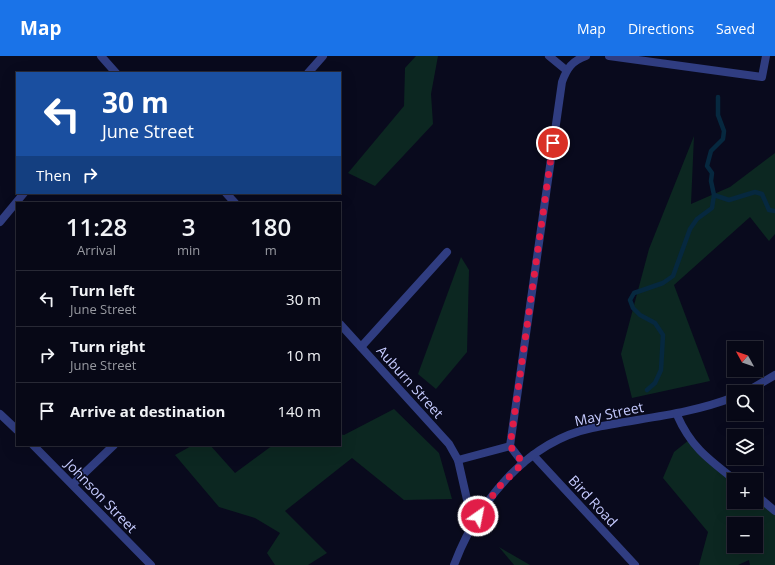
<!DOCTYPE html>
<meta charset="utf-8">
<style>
body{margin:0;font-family:"Open Sans",sans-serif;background:#10111f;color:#f1f3f6;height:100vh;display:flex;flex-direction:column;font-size:15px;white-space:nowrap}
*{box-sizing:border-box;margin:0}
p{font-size:13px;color:#989aa1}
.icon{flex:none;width:22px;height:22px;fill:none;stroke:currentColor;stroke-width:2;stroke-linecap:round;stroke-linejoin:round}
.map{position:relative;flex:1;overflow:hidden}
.side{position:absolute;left:16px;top:146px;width:325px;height:244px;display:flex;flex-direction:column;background:#070816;border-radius:0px;box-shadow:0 4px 16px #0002,0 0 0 1px #282935}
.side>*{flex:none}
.hud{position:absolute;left:16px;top:16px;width:325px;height:122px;border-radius:0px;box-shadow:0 4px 16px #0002,0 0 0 1px #282935;background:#1a4fa0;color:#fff;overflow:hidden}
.needle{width:26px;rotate:310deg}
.tools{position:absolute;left:727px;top:285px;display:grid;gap:8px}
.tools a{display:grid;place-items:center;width:36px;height:36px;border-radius:0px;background:#070816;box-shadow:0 4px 16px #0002,0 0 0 1px #282935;font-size:20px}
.pin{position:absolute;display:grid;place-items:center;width:34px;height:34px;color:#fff;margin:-17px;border:2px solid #fff;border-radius:50%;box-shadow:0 1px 4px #0007}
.me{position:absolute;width:44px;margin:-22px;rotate:33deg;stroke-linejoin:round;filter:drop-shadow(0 0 3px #0008)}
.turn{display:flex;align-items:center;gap:14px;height:84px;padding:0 20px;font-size:18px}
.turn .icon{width:52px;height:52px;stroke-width:2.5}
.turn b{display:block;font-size:28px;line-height:34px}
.then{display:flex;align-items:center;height:38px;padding:0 20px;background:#0003;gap:8px;font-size:15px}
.eta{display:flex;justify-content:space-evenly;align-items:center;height:68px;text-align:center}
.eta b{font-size:24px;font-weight:600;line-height:28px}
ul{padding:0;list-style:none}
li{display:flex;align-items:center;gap:12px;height:56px;padding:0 20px;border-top:1px solid #282935}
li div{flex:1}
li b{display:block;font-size:15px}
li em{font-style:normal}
header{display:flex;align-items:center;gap:24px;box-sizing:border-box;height:56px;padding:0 20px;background:#1a73e8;color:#fff}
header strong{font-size:19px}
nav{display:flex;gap:22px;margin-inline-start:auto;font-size:14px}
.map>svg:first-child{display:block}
.green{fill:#0c2721;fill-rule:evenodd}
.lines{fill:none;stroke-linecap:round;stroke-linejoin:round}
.stream{stroke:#06283f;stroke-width:4.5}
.service{stroke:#303d81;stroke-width:8}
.minor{stroke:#303d81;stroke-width:8}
.tertiary{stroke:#303d81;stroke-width:8}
.route{stroke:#e11d48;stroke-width:7;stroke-dasharray:0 12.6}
.labels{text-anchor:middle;stroke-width:3;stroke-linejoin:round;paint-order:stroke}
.street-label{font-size:14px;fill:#c6cbff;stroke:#090a1d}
</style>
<header>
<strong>Map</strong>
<nav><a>Map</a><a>Directions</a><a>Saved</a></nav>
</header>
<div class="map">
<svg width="775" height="509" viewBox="0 0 775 509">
<rect width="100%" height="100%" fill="#090a1d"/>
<!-- green -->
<g class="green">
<polygon points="416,0 438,0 431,38 433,68 375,130 348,117 404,50 405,12"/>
<polygon points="694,80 691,148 730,131 775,97 775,178 769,185 750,161 674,229 710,325 632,342 621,298 649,193"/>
<polygon points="461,201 469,214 467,296 436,333 418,318"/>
<polygon points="394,353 439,397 452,443 404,444 352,402 285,455 327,497 308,509 275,509 267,497 280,477 255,462 219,451 175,399 193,389 210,389 235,417 273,389 340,389 340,378 344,379"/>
<path d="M 689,384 L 734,424 L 734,446 L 756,446 L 756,442 L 775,456 L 775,509 L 750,509 L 749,504 L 738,509 L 699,509 L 708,476 L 663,422 L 674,396 ZM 734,468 L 756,468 L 756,490 L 734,490 Z"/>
<polygon points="499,491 530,509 514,509"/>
</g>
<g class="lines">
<!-- stream -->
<g class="stream">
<polyline points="714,139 711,125 712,117 707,110 711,95 723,83 724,75 718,59 718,41"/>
<polyline points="647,334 655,327 661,314 663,279 655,267 640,259 633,252 630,244 634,237 663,227 673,220 690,173 697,163 712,152 714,139 729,144 755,136 762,138 769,154 775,155"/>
</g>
<!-- service -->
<g class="service">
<path d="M 677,359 C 691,391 708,403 735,424"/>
<polyline points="756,439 775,455"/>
</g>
<!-- minor -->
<g class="minor">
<polyline points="101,0 116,17"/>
<polyline points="549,0 566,14"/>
<polyline points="609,0 762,21 766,0"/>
<polyline points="308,17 323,0"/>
<polyline points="226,137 235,147"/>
<polyline points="0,166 24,137"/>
<polyline points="340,268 449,388 458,404 468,448 478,460"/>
<polyline points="361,291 447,196"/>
<polyline points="0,358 17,374"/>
<polyline points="33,389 151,509"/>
<polyline points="533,399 635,509"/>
<polyline points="458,404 510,390"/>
<path d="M 523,407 L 510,390 L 562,26 C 567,12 572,5 586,0"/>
<polyline points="73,428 114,389"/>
</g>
<!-- tertiary -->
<g class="tertiary">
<polyline points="746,336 775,319"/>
<path d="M 454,509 C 477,448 525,386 592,372 C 640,362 688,359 734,341"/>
</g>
</g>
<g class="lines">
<!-- route -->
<polyline class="route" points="478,460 499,431 523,407 510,390 553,87"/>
</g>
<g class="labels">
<!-- street labels -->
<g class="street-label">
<text transform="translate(410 326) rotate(48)" y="5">Auburn Street</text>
<text transform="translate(609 358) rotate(-12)" y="5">May Street</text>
<text transform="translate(101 440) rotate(46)" y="5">Johnson Street</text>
<text transform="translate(593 445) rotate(47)" y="5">Bird Road</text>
</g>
</g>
</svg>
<div class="tools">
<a><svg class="needle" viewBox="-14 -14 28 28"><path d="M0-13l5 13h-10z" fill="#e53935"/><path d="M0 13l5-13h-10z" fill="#989aa1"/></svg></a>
<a><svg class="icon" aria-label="search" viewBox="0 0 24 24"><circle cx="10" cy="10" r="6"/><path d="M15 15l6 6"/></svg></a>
<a><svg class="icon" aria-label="layers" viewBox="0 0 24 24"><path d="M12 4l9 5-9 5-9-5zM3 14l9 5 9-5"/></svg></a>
<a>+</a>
<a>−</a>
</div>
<div class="pin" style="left:553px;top:87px;background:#d93025"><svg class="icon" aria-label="arrive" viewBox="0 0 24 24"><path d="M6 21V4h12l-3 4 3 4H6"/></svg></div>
<svg class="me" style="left:478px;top:460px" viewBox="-20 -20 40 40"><circle r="17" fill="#e11d48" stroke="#fff" stroke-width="3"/><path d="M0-11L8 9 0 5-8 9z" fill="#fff"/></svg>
<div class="hud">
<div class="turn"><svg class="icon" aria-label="left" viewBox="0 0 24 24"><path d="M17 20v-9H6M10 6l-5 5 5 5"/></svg><div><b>30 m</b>June Street</div></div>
<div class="then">Then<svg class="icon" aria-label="right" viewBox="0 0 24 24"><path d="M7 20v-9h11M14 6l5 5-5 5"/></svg></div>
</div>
<section class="side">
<div class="eta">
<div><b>11:28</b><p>Arrival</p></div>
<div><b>3</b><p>min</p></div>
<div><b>180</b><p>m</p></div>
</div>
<ul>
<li><svg class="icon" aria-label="left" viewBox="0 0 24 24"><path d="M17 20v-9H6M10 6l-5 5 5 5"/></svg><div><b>Turn left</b><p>June Street</p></div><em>30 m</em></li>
<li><svg class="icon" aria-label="right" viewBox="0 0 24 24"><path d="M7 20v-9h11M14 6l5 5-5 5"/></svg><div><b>Turn right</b><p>June Street</p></div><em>10 m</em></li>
<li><svg class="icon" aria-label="arrive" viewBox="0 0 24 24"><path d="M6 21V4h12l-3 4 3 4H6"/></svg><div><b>Arrive at destination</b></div><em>140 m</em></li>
</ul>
</section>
</div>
